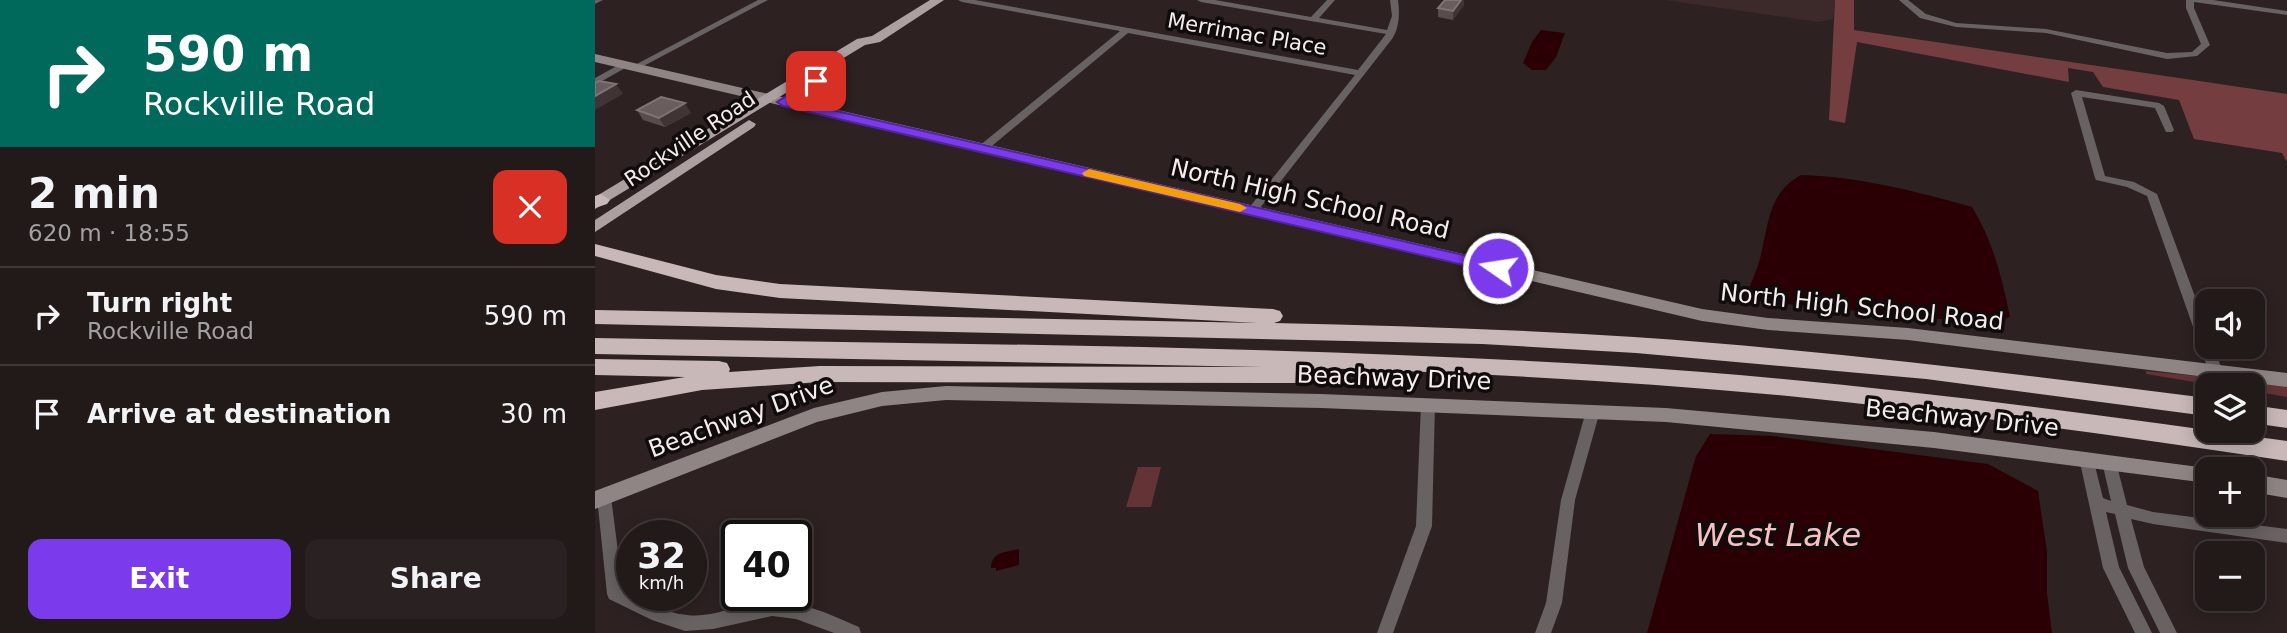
<!DOCTYPE html>
<meta charset="utf-8">
<style>
body{margin:0;font-family:"DejaVu Sans",sans-serif;background:#2a2222;color:#f1f3f6;height:100vh;display:flex;flex-direction:column;font-size:26px;white-space:nowrap}
*{box-sizing:border-box;margin:0}
p{font-size:23px;color:#a2a0a2}
.icon{flex:none;width:38px;height:38px;fill:none;stroke:currentColor;stroke-width:2;stroke-linecap:round;stroke-linejoin:round}
.map{position:relative;flex:1;overflow:hidden}
.details{display:flex;flex-direction:column;background:#221919;width:595px}
.details>*{flex:none}
.hud{background:#00695c;color:#fff;overflow:hidden}
.tools{position:absolute;left:1600px;top:289px;display:grid;gap:14px}
.tools a{display:grid;place-items:center;width:70px;height:70px;border-radius:14px;background:#221919;box-shadow:0 4px 18px #0003,0 0 0 2px #3f3838;font-size:35px}
.speed{position:absolute;left:21px;top:520px;display:flex;gap:14px;font-size:35px;font-weight:700;text-align:center}
.speed>*{display:grid;place-content:center;width:91px;height:91px;border-radius:50%;background:#221919;box-shadow:0 4px 18px #0003,0 0 0 2px #3f3838;line-height:1}
.speed small{font-size:18px;font-weight:400}
.speed .limit{border:4px solid #111;border-radius:10px;background:#fff;color:#111}
.pin{position:absolute;display:grid;place-items:center;width:60px;height:60px;color:#fff;margin:-30px;border-radius:14px;box-shadow:0 4px 10px #0006}
.me{position:absolute;width:77px;margin:-38px;rotate:283deg;stroke-linejoin:round;filter:drop-shadow(0 0 5px #0008)}
.turn{display:flex;align-items:center;gap:24px;height:147px;padding:0 28px;font-size:32px}
.turn .icon{width:91px;height:91px;stroke-width:2.5}
.turn b{display:block;font-size:49px;line-height:60px}
.round{display:grid;place-items:center;flex:none;width:74px;height:74px;border-radius:14px;background:#2a2222}
.head{display:flex;align-items:center;justify-content:space-between;height:119px;padding:0 28px}
h1{font-size:42px;font-weight:600;line-height:52px}
.cta{display:flex;gap:14px;margin-top:auto;padding:14px 28px}
.cta a{flex:1;height:80px;border-radius:14px;background:#7c3aed;color:#fff;font-size:28px;font-weight:600;line-height:80px;text-align:center}
.cta a+a{background:#2a2222;color:#f1f3f6}
ul{padding:0;list-style:none}
li{display:flex;align-items:center;gap:21px;height:98px;padding:0 28px;border-top:2px solid #3f3838}
li div{flex:1}
li b{display:block;font-size:26px}
li em{font-style:normal}
main{display:flex;flex:1;min-height:0}
.map>svg:first-child{display:block}
.built{fill:#3c2a2a}
.green{fill:#633335}
.forest{fill:#743e40}
.water{fill:#2a0004}
.lines{fill:none;stroke-linecap:round;stroke-linejoin:round}
.street{fill:#686262;fill-rule:evenodd}
.secondary{fill:#8f8585;fill-rule:evenodd}
.primary{fill:#ada0a0;fill-rule:evenodd}
.highway{fill:#c8b8b8;fill-rule:evenodd}
.wall{fill:#594c4c}
.shaded-wall{fill:#403434}
.building{fill:#6a5d5d;stroke:#7f7474;stroke-width:2}
.route{fill:#7c3aed;stroke:#51269a;stroke-width:2}
.slow{fill:#f59e0b}
.labels{text-anchor:middle;stroke-width:7;stroke-linejoin:round;paint-order:stroke}
.far-street-label{font-size:21px;fill:#f5eded;stroke:#110c0c}
.street-label{font-size:24px;fill:#f5eded;stroke:#110c0c}
.near-water-label{font-size:32px;font-style:italic;fill:#f8c1c1;stroke:#110c0c}
</style>
<main>
<section class="details">
<div class="hud">
<div class="turn"><svg class="icon" aria-label="right" viewBox="0 0 24 24"><path d="M7 20v-9h11M14 6l5 5-5 5"/></svg><div><b>590 m</b>Rockville Road</div></div>
</div>
<div class="head"><div><h1>2 min</h1><p>620 m · 18:55</p></div><a class="round" style="background:#d93025;color:#fff"><svg class="icon" aria-label="close" viewBox="0 0 24 24"><path d="M6 6l12 12M18 6L6 18"/></svg></a></div>
<ul>
<li><svg class="icon" aria-label="right" viewBox="0 0 24 24"><path d="M7 20v-9h11M14 6l5 5-5 5"/></svg><div><b>Turn right</b><p>Rockville Road</p></div><em>590 m</em></li>
<li><svg class="icon" aria-label="arrive" viewBox="0 0 24 24"><path d="M6 21V4h12l-3 4 3 4H6"/></svg><div><b>Arrive at destination</b></div><em>30 m</em></li>
</ul>
<div class="cta"><a>Exit</a><a>Share</a></div>
</section>
<div class="map">
<svg width="1692" height="633" viewBox="0 0 1692 633">
<rect width="100%" height="100%" fill="#2d2121"/>
<!-- built -->
<polygon class="built" points="1069,0 1240,0 1238,19 1224,22"/>
<!-- green -->
<g class="green">
<polygon points="1551,371 1692,385 1692,397 1657,391 1657,385 1617,385 1551,374"/>
<polygon points="543,467 566,467 556,507 531,507"/>
</g>
<!-- forest -->
<polygon class="forest" points="1240,0 1259,0 1259,30 1692,94 1692,162 1687,153 1599,139 1584,100 1508,87 1498,72 1473,68 1474,82 1262,42 1250,123 1234,120"/>
<!-- water -->
<g class="water">
<polygon points="946,30 970,33 961,57 951,70 937,70 928,63 937,42"/>
<path d="M 1206,175 C 1265,177 1320,191 1377,207 C 1398,241 1407,278 1415,317 L 1395,324 L 1161,301 L 1152,293 C 1156,283 1161,272 1164,262 C 1174,227 1171,194 1206,175 Z"/>
<polygon points="1115,434 1178,436 1393,464 1443,491 1452,552 1452,593 1457,633 1052,633 1101,456"/>
<path d="M 424,549 L 424,565 L 401,571 L 401,568 L 396,568 C 396,552 411,552 424,549 Z"/>
</g>
<g class="lines">
<!-- street -->
<g class="street">
<polygon points="0,0 8,0 0,4"/>
<polygon points="163,0 173,0 43,69 36,67"/>
<path d="M 363,0 L 380,0 L 763,70 L 791,34 L 606,2 L 602,0 L 620,0 L 716,17 L 732,0 L 740,0 L 724,18 L 792,30 L 797,16 L 795,0 L 803,0 C 805,14 804,29 797,39 L 661,213 L 653,213 L 652,211 L 653,209 L 760,75 L 533,33 L 392,150 L 388,151 L 383,148 L 384,146 L 525,31 L 367,2 Z"/>
<polygon points="1304,0 1313,0 1331,14 1361,23 1451,29 1572,53 1597,52 1606,44 1591,8 1591,0 1618,0 1692,11 1692,15 1599,2 1599,8 1615,45 1602,56 1572,59 1451,33 1361,27 1325,18"/>
<polygon points="29,62 32,63 32,67 0,85 0,78"/>
<polygon points="1481,90 1564,103 1569,106 1579,130 1577,132 1571,132 1560,108 1487,97 1510,176 1539,182 1562,194 1612,329 1612,346 1618,346 1628,372 1626,375 1616,375 1614,372 1552,196 1532,187 1501,180 1500,178 1476,93"/>
<polygon points="833,399 838,400 840,404 837,526 798,633 782,633 821,526 826,404 828,400"/>
<polygon points="998,406 1003,407 1005,411 980,500 967,603 956,633 940,633 951,603 966,500 991,411 993,407"/>
<polygon points="1491,452 1496,454 1498,458 1508,498 1516,501 1507,462 1509,458 1514,456 1519,458 1521,462 1532,505 1558,512 1692,529 1692,543 1558,524 1536,519 1549,567 1582,633 1565,633 1533,568 1520,514 1511,512 1524,567 1557,633 1540,633 1508,568 1484,458 1486,454"/>
<path d="M 9,491 L 14,493 L 16,497 L 28,590 C 47,599 68,613 92,615 C 115,618 138,607 160,603 C 197,596 231,613 264,627 L 266,633 L 239,633 L 201,619 L 177,616 L 118,629 L 90,631 L 57,620 L 14,599 L 12,594 L 2,497 L 4,493 Z"/>
</g>
<!-- secondary -->
<g class="secondary">
<polygon points="0,54 1107,309 1173,318 1313,328 1692,373 1692,387 1313,340 1173,330 1107,321 0,62"/>
<polygon points="351,386 726,394 1071,408 1339,432 1619,469 1612,469 1612,483 1339,448 1071,422 726,408 351,400 287,406 222,422 0,509 0,491 219,408 287,392"/>
<polygon points="1657,474 1692,480 1692,498 1657,492"/>
</g>
<!-- primary -->
<g class="primary">
<polygon points="335,0 349,0 285,42 270,45 0,209 0,197 262,39 277,36"/>
<polygon points="154,120 161,124 159,127 0,232 0,220"/>
</g>
<!-- highway -->
<g class="highway">
<polygon points="6,194 15,200 12,204 0,208 0,196"/>
<path d="M 0,244 L 121,275 L 185,284 L 678,309 L 685,311 L 688,316 L 685,321 L 679,323 C 799,326 919,329 1039,337 C 1230,350 1421,374 1612,398 L 1612,416 L 1331,379 L 1041,353 L 887,344 L 0,324 L 0,310 L 663,323 L 185,298 L 121,289 L 0,256 Z"/>
<path d="M 0,338 C 341,344 683,345 1023,366 C 1247,380 1471,410 1692,441 L 1692,461 C 1526,436 1360,413 1193,396 C 1037,381 879,373 722,368 L 728,375 L 725,381 L 717,383 L 225,382 L 107,390 L 0,410 L 0,392 L 90,377 L 0,375 L 0,359 L 124,361 L 132,363 L 135,369 L 134,372 L 225,366 L 667,367 L 0,354 Z"/>
<polygon points="1657,405 1692,410 1692,428 1657,423"/>
</g>
</g>
<!-- wall -->
<g class="wall">
<polygon points="850,0 869,0 869,5 858,20 843,17 843,8"/>
<polygon points="42,110 96,113 70,127 48,120"/>
</g>
<!-- shaded-wall -->
<g class="shaded-wall">
<polygon points="866,0 869,0 869,5 858,20 858,11"/>
<polygon points="21,84 28,94 0,110 0,96"/>
<polygon points="90,103 96,113 70,127 64,118"/>
</g>
<!-- building -->
<g class="building">
<polygon points="850,0 866,0 858,11 843,8"/>
<polygon points="4,81 21,84 0,96 0,83"/>
<polygon points="66,97 90,103 64,118 42,110"/>
</g>
<!-- route -->
<polygon class="route" points="221,77 227,81 226,83 198,101 903,263 911,268 903,273 188,106 182,102"/>
<!-- slow -->
<polygon class="slow" points="494,169 645,204 652,208 645,212 489,176 487,173"/>
<g class="labels">
<!-- far-street labels -->
<g class="far-street-label">
<text transform="translate(652 34) rotate(10)" y="7">Merrimac Place</text>
<text transform="translate(95 139) rotate(-34)" y="7">Rockville Road</text>
</g>
<!-- street labels -->
<g class="street-label">
<text transform="translate(715 199) rotate(13)" y="8">North High School Road</text>
<text transform="translate(1267 307) rotate(6)" y="8">North High School Road</text>
<text transform="translate(799 378) rotate(2)" y="8">Beachway Drive</text>
<text transform="translate(146 417) rotate(-20)" y="8">Beachway Drive</text>
<text transform="translate(1367 418) rotate(6)" y="8">Beachway Drive</text>
</g>
<!-- near-water labels -->
<g class="near-water-label">
<text x="1183" y="546">West Lake</text>
</g>
</g>
</svg>
<div class="tools">
<a><svg class="icon" aria-label="sound" viewBox="0 0 24 24"><path d="M4 9h4l5-4v14l-5-4H4zM17 9q2 3 0 6"/></svg></a>
<a><svg class="icon" aria-label="layers" viewBox="0 0 24 24"><path d="M12 4l9 5-9 5-9-5zM3 14l9 5 9-5"/></svg></a>
<a>+</a>
<a>−</a>
</div>
<div class="speed"><div>32<small>km/h</small></div><div class="limit">40</div></div>
<div class="pin" style="left:221px;top:81px;background:#d93025"><svg class="icon" aria-label="arrive" viewBox="0 0 24 24"><path d="M6 21V4h12l-3 4 3 4H6"/></svg></div>
<svg class="me" style="left:903px;top:268px" viewBox="-20 -20 40 40"><circle r="17" fill="#7c3aed" stroke="#fff" stroke-width="3"/><path d="M0-11L8 9 0 5-8 9z" fill="#fff"/></svg>
</div>
</main>
